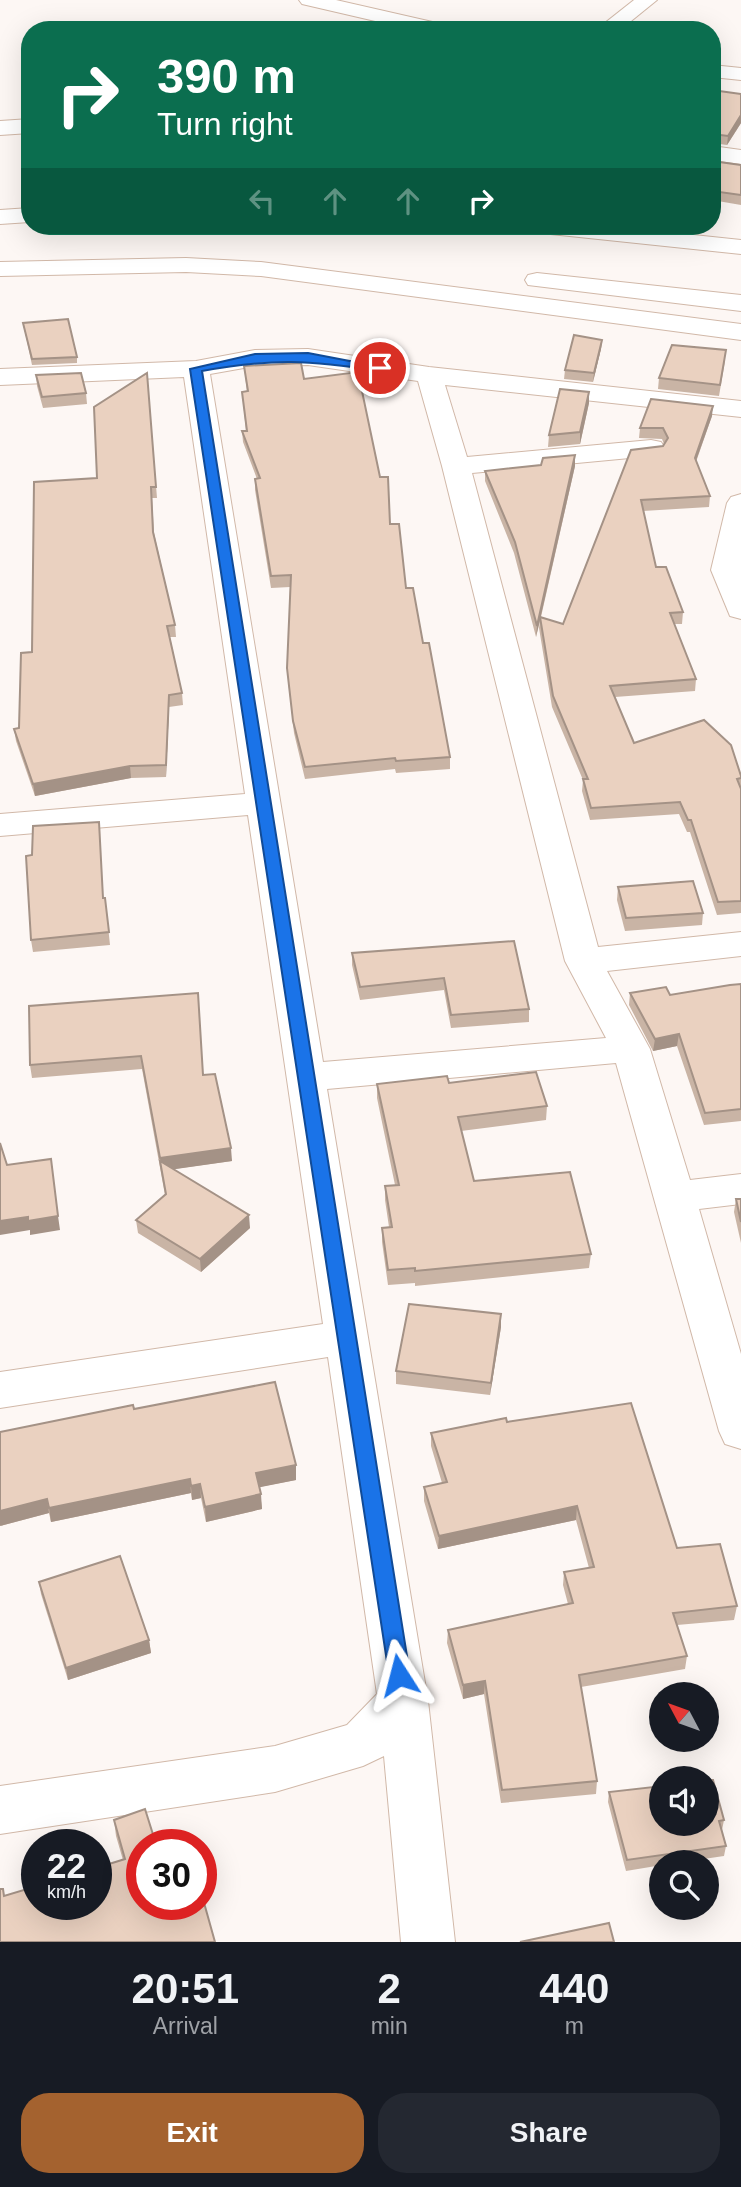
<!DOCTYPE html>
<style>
body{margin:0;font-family:Arial,sans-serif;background:#242831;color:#f1f3f6;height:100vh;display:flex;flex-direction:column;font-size:26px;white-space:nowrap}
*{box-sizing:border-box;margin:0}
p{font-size:23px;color:#9ea1a6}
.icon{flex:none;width:38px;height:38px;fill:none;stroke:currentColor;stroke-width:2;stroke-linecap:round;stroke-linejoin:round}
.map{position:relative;height:1942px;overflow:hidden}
.details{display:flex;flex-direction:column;background:#171b24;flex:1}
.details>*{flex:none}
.banner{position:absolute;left:21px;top:21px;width:700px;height:214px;border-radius:28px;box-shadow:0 7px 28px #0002;background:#0b6e4f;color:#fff;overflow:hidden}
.needle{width:46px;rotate:311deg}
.fabs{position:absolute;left:649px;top:1682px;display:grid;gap:14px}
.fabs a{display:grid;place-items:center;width:70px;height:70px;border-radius:50%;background:#171b24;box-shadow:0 7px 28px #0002;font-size:35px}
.speed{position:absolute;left:21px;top:1829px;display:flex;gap:14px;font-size:35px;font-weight:700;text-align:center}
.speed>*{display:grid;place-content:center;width:91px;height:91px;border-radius:50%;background:#171b24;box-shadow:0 7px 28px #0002;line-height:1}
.speed small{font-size:18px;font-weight:400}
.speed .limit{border:10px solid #d22;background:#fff;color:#111}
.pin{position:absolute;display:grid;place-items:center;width:60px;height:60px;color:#fff;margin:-30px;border:4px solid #fff;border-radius:50%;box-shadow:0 2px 7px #0007}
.me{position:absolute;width:77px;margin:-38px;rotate:351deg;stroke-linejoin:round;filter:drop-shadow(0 0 5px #0008)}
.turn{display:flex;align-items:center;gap:24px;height:147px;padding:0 21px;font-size:32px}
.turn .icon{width:91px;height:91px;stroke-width:2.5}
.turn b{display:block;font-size:49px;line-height:60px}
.lanes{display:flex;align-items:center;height:66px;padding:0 21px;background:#0003;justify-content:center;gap:35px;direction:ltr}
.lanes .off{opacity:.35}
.eta{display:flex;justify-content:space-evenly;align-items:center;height:119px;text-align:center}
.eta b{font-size:42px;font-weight:800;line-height:49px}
.action{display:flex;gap:14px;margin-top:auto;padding:14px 21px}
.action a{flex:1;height:80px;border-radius:28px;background:#a4622f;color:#fff;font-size:28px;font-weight:800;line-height:80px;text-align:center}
.action a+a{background:#242831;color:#f1f3f6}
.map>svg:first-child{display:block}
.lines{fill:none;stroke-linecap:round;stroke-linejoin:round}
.minor-casing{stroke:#d1b8a8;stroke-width:2}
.minor{fill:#fff;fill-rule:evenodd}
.wall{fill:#c9b4a5}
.shaded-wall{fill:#a49286}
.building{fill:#ead1c0;stroke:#a49286;stroke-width:2}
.route{fill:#1a73e8;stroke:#114b97;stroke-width:2}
</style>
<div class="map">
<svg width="741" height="1942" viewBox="0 0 741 1942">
<rect width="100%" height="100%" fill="#fdf7f4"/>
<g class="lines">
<!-- minor casing -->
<g class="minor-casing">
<g id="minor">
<polygon points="299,0 336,0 450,26 453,30 414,30 302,4"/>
<polygon points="634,0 657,0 620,30 596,30"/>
<polygon points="712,65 741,68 741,80 712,77"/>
<polygon points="30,119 30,133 0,135 0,121"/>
<polygon points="712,146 741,150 741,164 712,160"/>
<polygon points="30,208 30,222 0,224 0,210"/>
<polygon points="529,226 608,226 741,240 741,254 541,233 532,231"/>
<polygon points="186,258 261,262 741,324 741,340 261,276 186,272 0,276 0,262"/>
<polygon points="537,273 741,295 741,311 528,285 525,280 528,275"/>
<path d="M 308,349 L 429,367 L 741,401 L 741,417 L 445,385 L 467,457 L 651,440 L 661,442 L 665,448 L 661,454 L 651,456 L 472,473 L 598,947 L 741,932 L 741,956 L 607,971 L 650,1049 L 690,1180 L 741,1174 L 741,1204 L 699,1209 L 741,1354 L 741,1449 L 725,1444 L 719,1431 L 616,1063 L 327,1089 L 428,1701 L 455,1942 L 401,1942 L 384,1756 L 363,1766 L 275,1792 L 0,1834 L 0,1786 L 275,1746 L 347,1725 L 377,1694 L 328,1357 L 0,1408 L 0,1372 L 323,1324 L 248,815 L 0,836 L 0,814 L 245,794 L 184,377 L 0,385 L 0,369 L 196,361 L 255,350 ZM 308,365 L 418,381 L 442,466 L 565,961 L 606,1038 L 323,1062 L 210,374 L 255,366 Z"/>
<polygon points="741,494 741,619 730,616 711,570 727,503 731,497"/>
</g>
</g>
<!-- minor -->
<use href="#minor" class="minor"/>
</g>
<!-- wall -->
<g class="wall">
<polygon points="712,90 741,94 741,123 727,145 712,143"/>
<polygon points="712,152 715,162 741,165 741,205 712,200"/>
<polygon points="23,323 77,357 77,363 32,365"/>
<polygon points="602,340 601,349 593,382 564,379 565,370"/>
<polygon points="725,361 719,396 658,389 659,378"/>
<polygon points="244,366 304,379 390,524 406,588 423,643 450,757 450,769 396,773 395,769 305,779 294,733 288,680 290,587 271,588 255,490 255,479 257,479 243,442 242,431 246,431 242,392 247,392"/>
<polygon points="147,373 157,498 152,498 154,533 175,625 176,637 170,637 182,693 183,705 169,707 166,777 131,778 35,796 16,741 14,729 19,728 32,652 97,478"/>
<polygon points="36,375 86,393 87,404 43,408 37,386"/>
<polygon points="589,392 589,403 580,444 548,447 549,435"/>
<polygon points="712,416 696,462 710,496 709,507 643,511 656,567 683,612 682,624 674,624 696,679 695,691 615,697 634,743 741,776 741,913 717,915 690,832 687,832 679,814 590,820 582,791 583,780 552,707 539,628 540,621 536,637 514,553 485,481 485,471 575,466 541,617 563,624 664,444 662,439 639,438 640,428"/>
<polygon points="99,822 103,898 105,898 110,945 33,952 31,940 32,855"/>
<polygon points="618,887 703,913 702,925 625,931 617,900"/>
<polygon points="514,941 529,1009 529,1022 451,1028 444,990 360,1000 352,965 352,953"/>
<polygon points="741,984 741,1121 704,1125 677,1046 653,1051 629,1005 630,993 670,995"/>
<polygon points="29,1006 203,1075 232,1161 174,1169 250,1228 201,1272 138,1233 136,1220 165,1195 142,1069 32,1078 30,1065"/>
<polygon points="449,1083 547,1106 546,1120 461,1131 474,1181 591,1254 589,1268 415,1286 415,1283 388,1285 382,1242 382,1228 389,1227 385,1200 385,1186 395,1185 377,1098 377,1084"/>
<polygon points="736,1199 741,1199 741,1243 734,1212"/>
<polygon points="501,1314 501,1327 490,1395 396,1384 396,1371"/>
<polygon points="134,1409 296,1465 296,1480 259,1487 262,1509 206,1522 201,1498 192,1500 191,1493 51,1522 49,1513 0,1526"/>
<polygon points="507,1422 677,1548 737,1606 734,1620 677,1625 687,1656 685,1669 581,1687 597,1781 596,1794 501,1803 484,1694 463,1699 447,1643 448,1630 568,1604 563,1585 564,1572 589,1568 576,1520 438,1549 424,1501 424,1487 442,1483 431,1446 431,1433"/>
<polygon points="39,1582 149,1640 151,1653 68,1680 41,1594"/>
<polygon points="609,1792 724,1820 722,1830 726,1846 724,1856 683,1862 662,1862 662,1865 626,1871 608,1802"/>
<polygon points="114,1820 142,1844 215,1942 0,1942 3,1889 4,1896 123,1860 116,1836"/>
</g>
<!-- shaded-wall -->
<g class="shaded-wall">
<polygon points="741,115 741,123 727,145 728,136"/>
<polygon points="602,340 601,349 593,382 594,373"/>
<polygon points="589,392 589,403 580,444 580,432"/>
<polygon points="713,406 712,416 693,469 695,458"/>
<polygon points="575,455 575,466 536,637 537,626"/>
<polygon points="169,695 169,707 166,777 166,765"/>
<polygon points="130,766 131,778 35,796 33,784"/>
<polygon points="679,1034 677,1046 653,1051 655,1039"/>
<polygon points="231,1148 232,1161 162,1171 160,1161 161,1171 160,1158"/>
<polygon points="249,1215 250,1228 201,1272 200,1259"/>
<polygon points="58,1216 60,1230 30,1235 30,1230 0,1235 0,1221 28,1217"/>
<polygon points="501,1314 501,1327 490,1395 491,1383"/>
<polygon points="296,1465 296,1480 256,1488 256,1473"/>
<polygon points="190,1479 191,1493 51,1522 49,1508"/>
<polygon points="200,1484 201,1498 192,1500 191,1486"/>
<polygon points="261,1494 262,1509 206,1522 205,1507"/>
<polygon points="47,1499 49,1513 0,1526 0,1511"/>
<polygon points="577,1506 576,1520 438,1549 439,1536"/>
<polygon points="149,1640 151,1653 68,1680 66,1668"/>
<polygon points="485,1681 484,1694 463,1699 463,1685"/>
</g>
<!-- building -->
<g class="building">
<polygon points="712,90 741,94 741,115 728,136 713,134 712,135"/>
<polygon points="712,161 741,165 741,195 712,191"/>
<polygon points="68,319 77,357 32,359 23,323"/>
<polygon points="574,335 602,340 594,373 565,370"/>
<polygon points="672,345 726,350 720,385 659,378"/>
<polygon points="301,363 304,379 358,372 380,477 388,477 390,524 399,524 406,588 413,588 423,643 429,643 450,757 396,761 395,758 305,767 293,721 287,668 291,575 271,576 255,479 260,478 242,431 247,431 242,392 248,391 244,366"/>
<polygon points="81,373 86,393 42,397 36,375"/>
<polygon points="147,373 156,487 151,487 153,532 175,625 167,626 182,693 169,695 166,765 130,766 33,784 14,729 19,728 21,653 32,652 34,482 97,478 94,407"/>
<polygon points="560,389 589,392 580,432 549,435"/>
<polygon points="651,399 713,406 695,458 710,496 641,500 656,567 666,567 683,612 670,613 696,679 610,686 634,743 704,720 731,745 741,776 741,778 737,779 741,789 741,901 718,902 691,820 688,820 680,802 591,808 583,779 588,779 553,696 540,617 563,624 631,450 663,446 668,438 663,428 640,428"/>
<polygon points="575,455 537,626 515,542 485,471 541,465 543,458"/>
<polygon points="99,822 103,898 105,898 109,932 31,940 26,856 32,855 33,826"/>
<polygon points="693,881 703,913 626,918 618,887"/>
<polygon points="514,941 529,1009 451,1015 444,978 360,987 352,953"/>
<polygon points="741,984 741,1109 705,1113 679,1034 655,1039 630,993 666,987 670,995 730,985"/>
<polygon points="198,993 203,1075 215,1074 231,1148 160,1158 141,1056 30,1065 29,1006"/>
<polygon points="536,1072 547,1106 458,1117 474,1181 570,1172 591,1254 415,1271 415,1268 388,1270 382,1228 392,1227 385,1186 399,1185 377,1084 447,1076 449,1083"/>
<polygon points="0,1143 7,1165 51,1159 58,1216 28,1221 28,1217 0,1221"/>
<polygon points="160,1161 249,1215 200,1259 136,1220 166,1194"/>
<polygon points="736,1199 741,1199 741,1222"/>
<polygon points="409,1304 501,1314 491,1383 396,1371"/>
<polygon points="275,1382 296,1465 256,1473 261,1494 205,1507 200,1484 191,1486 190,1479 49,1508 47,1499 0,1511 0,1432 133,1405 134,1409"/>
<polygon points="631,1403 677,1548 720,1544 737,1606 673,1613 687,1656 579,1675 597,1781 502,1790 485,1681 463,1685 448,1630 573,1603 564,1572 594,1567 577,1506 439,1536 424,1487 447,1482 431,1433 506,1418 507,1422"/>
<polygon points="120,1556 149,1640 66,1668 39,1582"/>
<polygon points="707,1780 713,1780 724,1820 719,1821 726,1846 627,1860 609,1792 662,1786 662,1824 707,1824"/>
<polygon points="145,1809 156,1844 142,1844 142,1904 201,1904 201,1892 215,1942 0,1942 0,1889 3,1889 4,1896 37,1886 37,1904 96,1904 96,1868 125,1859 114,1820"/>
<polygon points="187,1840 188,1844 173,1844"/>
<polygon points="609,1923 614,1942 520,1942"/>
</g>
<!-- route -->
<path class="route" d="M 308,353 L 386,368 L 380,371 C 310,360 272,358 202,371 L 410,1675 L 407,1681 L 399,1684 L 392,1681 L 389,1675 L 190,369 L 255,354 Z"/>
</svg>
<div class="fabs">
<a><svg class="needle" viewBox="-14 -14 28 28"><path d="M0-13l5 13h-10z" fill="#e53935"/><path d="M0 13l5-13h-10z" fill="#9ea1a6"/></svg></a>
<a><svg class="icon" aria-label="sound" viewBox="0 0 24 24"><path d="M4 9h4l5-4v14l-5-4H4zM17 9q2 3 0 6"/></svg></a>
<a><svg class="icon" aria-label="search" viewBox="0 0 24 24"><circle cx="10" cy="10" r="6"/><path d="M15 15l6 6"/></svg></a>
</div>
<div class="speed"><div>22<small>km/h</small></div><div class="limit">30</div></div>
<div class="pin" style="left:380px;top:368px;background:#d93025"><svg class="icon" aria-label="arrive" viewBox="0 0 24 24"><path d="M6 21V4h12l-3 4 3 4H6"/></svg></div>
<svg class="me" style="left:399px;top:1675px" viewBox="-20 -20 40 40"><path d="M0-17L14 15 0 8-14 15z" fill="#1a73e8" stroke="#fff" stroke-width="4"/></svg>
<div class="banner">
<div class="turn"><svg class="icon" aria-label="right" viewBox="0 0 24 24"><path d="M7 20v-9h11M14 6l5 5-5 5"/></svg><div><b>390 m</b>Turn right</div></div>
<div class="lanes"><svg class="icon off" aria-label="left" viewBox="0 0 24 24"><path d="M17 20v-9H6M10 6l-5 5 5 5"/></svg><svg class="icon off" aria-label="ahead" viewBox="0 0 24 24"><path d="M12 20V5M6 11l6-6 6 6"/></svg><svg class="icon off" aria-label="ahead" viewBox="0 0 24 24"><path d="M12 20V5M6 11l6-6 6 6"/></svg><svg class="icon" aria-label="right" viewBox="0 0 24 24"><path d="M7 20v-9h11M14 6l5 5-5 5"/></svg></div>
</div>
</div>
<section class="details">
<div class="eta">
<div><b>20:51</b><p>Arrival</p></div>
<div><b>2</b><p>min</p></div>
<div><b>440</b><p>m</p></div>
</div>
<div class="action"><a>Exit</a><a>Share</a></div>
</section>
